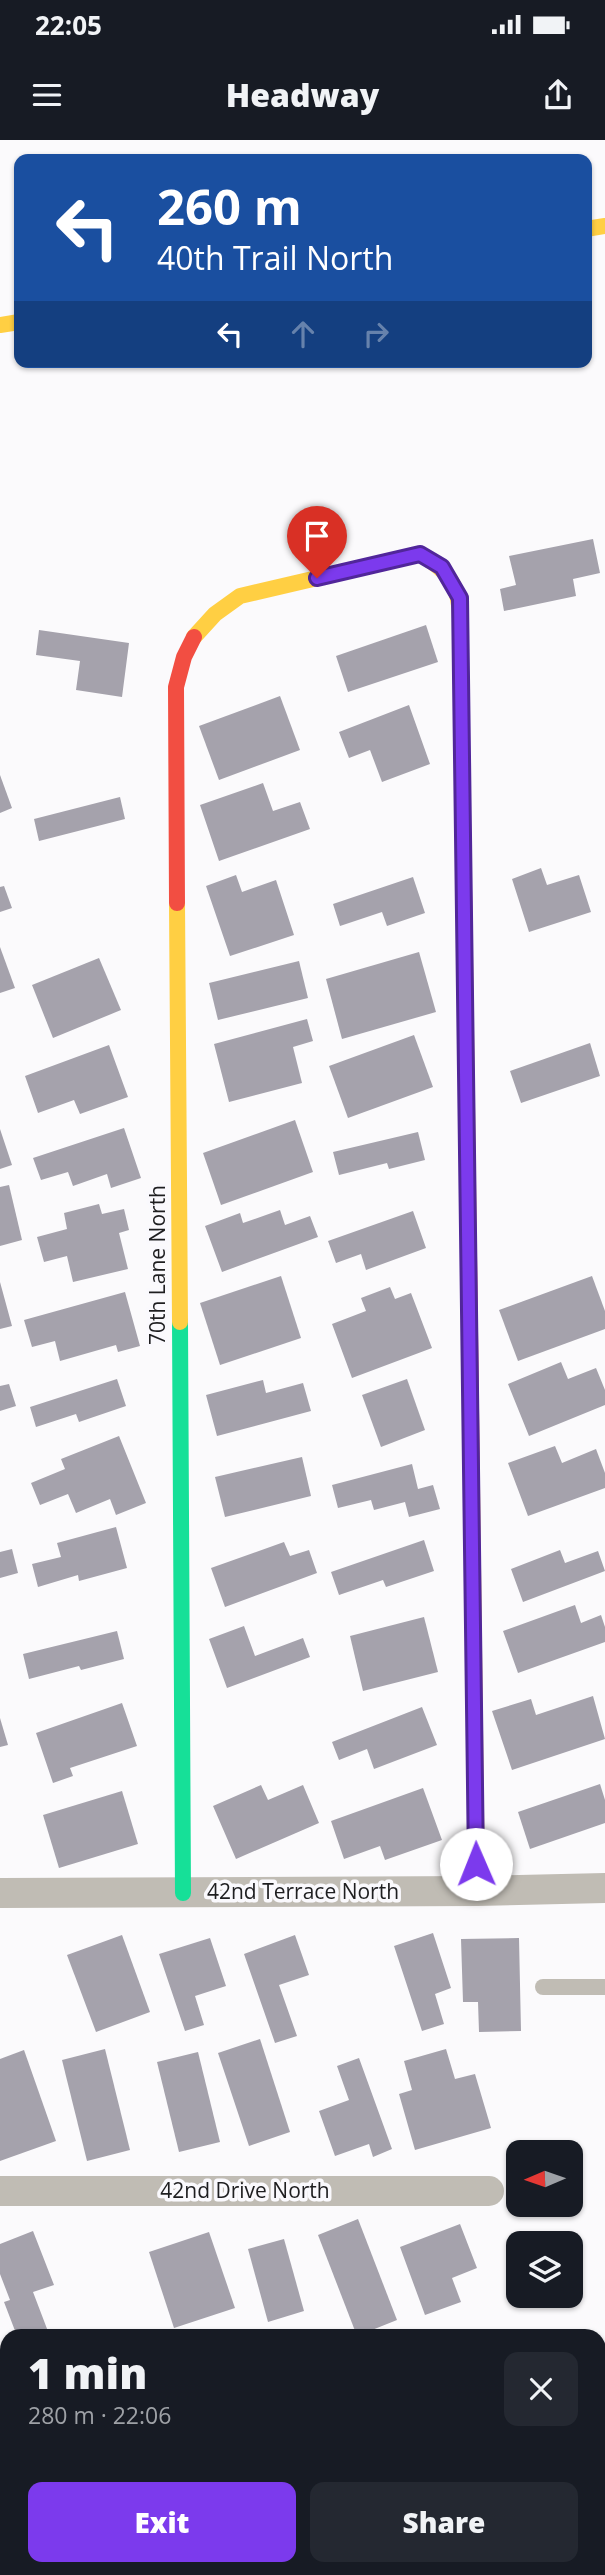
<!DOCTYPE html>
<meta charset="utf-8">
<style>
body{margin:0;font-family:"Open Sans",sans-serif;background:#242831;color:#f1f3f6;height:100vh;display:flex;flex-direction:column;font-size:26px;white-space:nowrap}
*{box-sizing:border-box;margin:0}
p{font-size:23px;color:#9ea1a6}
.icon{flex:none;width:38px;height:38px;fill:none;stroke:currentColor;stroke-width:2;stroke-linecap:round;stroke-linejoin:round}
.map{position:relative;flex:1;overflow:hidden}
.sheet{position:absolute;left:0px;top:2189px;width:606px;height:247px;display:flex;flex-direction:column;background:#171b24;border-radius:21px 21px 0 0;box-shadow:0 2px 5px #0004}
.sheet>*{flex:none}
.guide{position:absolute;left:14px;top:14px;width:578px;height:214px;border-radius:14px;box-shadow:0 2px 5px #0004;background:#1a4fa0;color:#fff;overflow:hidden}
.needle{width:46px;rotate:268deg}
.tools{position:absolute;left:506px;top:2000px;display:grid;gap:14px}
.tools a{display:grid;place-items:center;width:77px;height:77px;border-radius:14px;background:#171b24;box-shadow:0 2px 5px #0004;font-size:35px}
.pin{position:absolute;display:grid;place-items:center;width:60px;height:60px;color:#fff;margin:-72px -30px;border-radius:50% 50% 50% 0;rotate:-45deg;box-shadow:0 0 7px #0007}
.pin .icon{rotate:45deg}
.me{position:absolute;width:77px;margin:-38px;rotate:359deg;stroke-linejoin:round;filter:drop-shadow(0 0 5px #0008)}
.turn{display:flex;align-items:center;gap:24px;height:147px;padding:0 28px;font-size:32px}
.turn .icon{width:91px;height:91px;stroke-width:2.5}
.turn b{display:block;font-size:49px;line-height:60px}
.lanes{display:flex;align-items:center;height:66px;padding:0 28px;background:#0003;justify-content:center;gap:35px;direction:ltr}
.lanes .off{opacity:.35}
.round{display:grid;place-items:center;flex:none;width:74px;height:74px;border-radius:14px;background:#242831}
.head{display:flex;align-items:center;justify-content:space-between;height:119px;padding:0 28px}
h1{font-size:42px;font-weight:800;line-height:52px}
.cta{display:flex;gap:14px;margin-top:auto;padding:14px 28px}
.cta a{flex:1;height:80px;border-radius:14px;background:#7c3aed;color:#fff;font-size:28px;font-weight:800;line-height:80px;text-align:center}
.cta a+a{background:#242831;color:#f1f3f6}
.status{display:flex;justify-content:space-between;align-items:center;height:49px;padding:0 35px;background:#171b24;direction:ltr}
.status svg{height:19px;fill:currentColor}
header{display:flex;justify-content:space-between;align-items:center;height:91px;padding:0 28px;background:#171b24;font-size:32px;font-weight:800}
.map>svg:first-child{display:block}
.building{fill:#a5a2ac}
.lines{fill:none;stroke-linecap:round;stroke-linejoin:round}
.lane{stroke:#c0bcb4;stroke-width:16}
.street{stroke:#c0bcb4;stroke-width:30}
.fast{stroke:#16e098;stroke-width:16}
.slow{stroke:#ffcf43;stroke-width:16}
.jam{stroke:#f24e42;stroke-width:16}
.route-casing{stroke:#51269a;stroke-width:18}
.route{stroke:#7c3aed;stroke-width:12}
.labels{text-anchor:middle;stroke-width:7;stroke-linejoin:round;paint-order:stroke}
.street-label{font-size:21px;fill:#1e1e20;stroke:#faf9fd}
</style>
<div class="status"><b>22:05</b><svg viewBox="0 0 49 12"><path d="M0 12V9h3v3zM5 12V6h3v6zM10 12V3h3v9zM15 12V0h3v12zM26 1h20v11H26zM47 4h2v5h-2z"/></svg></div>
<header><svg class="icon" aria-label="menu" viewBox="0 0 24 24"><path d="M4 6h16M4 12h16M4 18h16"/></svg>Headway<svg class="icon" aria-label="share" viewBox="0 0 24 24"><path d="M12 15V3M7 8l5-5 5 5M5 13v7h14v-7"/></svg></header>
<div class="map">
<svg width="605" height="2435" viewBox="0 0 605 2435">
<rect width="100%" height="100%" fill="#fbfafc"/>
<!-- building -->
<g class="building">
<polygon points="593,399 600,433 573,439 576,456 504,471 500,449 516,445 509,416"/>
<polygon points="426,485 438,522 348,552 336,516"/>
<polygon points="39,490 129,503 122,557 76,550 80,521 36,515"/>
<polygon points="280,556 300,610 219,640 199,586"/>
<polygon points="409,565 430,624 382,642 370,610 349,618 339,592"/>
<polygon points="0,635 12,668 0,673"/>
<polygon points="263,643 273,671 300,662 310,689 219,721 200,665"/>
<polygon points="120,657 125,679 39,701 34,679"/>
<polygon points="541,728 547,745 579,735 591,772 529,792 512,739"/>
<polygon points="236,735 242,752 276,740 294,795 230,816 206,746"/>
<polygon points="413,737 425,773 387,786 382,772 340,786 333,764"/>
<polygon points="4,746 12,768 0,772 0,747"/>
<polygon points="0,807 15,848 0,853"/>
<polygon points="419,812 436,872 342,899 326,839"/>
<polygon points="99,818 121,870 53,898 32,845"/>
<polygon points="299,821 308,858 218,880 209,843"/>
<polygon points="307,879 313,901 293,907 302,943 229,962 214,904"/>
<polygon points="414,895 433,947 348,978 329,926"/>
<polygon points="590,903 600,936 521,963 510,931"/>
<polygon points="109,905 128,957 80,974 74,960 38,973 25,936"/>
<polygon points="295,980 313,1032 221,1065 203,1013"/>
<polygon points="124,988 141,1038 111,1048 107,1034 73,1046 68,1032 41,1040 33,1018"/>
<polygon points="0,989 12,1025 0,1029"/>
<polygon points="418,992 425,1020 389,1029 387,1023 339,1035 333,1012"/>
<polygon points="9,1045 22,1100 0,1106 0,1047"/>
<polygon points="99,1064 102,1074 124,1069 129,1090 119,1093 128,1129 73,1142 67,1116 44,1122 37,1097 67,1089 64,1073"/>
<polygon points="280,1070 285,1085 310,1076 318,1097 222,1132 205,1086 240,1073 243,1083"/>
<polygon points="413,1071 426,1108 366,1130 361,1114 336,1123 328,1101"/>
<polygon points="281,1136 301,1198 220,1225 200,1163"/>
<polygon points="592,1136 605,1171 605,1189 518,1221 499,1170"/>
<polygon points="0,1142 12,1186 0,1189"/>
<polygon points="390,1147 395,1159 411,1153 432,1208 352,1238 332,1184 366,1171 361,1158"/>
<polygon points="125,1152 140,1206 118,1212 116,1205 60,1221 55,1201 32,1207 24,1180"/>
<polygon points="561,1222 568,1239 596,1228 605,1250 605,1265 529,1296 508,1244"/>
<polygon points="117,1239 126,1266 79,1282 76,1274 36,1287 30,1267"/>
<polygon points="407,1239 425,1290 381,1307 362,1255"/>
<polygon points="263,1240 266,1253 303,1243 311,1271 217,1296 206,1255"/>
<polygon points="9,1244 16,1266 0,1271 0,1246"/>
<polygon points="119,1296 146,1363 116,1375 110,1359 76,1373 68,1354 40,1365 31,1343 65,1329 61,1319"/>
<polygon points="555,1306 562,1323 596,1309 605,1333 605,1348 528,1376 508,1323"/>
<polygon points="302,1317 311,1356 225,1377 215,1337"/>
<polygon points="412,1324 418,1349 433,1345 440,1369 409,1377 405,1362 374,1370 371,1360 338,1368 332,1345"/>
<polygon points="116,1387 127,1428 79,1441 78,1435 38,1447 32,1424 61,1417 57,1403"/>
<polygon points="424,1400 434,1431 386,1447 383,1440 339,1455 331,1432"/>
<polygon points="284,1402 290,1416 309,1410 317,1433 225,1467 211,1428"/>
<polygon points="12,1409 18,1433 0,1438 0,1412"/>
<polygon points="560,1410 565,1423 598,1411 605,1431 523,1462 511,1429"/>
<polygon points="575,1465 581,1483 601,1475 605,1487 605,1502 518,1533 503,1491"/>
<polygon points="424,1477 438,1532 363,1551 350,1496"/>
<polygon points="244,1486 255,1516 303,1498 310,1517 227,1548 209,1499"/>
<polygon points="117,1491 124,1519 81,1530 79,1526 29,1539 23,1514"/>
<polygon points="593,1556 605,1599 512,1630 492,1571 531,1559 536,1575"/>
<polygon points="122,1563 137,1606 70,1628 73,1636 53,1643 36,1593"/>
<polygon points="422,1567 437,1605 374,1629 367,1609 339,1620 332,1602"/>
<polygon points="0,1578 8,1605 0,1607"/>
<polygon points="600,1644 605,1660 605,1683 530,1709 518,1672"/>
<polygon points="261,1645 268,1660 303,1645 319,1683 236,1719 213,1666"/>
<polygon points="423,1648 442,1700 385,1720 380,1706 344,1719 331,1681"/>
<polygon points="122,1651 138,1704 59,1728 43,1675"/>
<polygon points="433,1793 451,1848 435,1854 444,1884 422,1891 394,1806"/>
<polygon points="122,1795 150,1872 96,1892 67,1815"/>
<polygon points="295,1795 309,1835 279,1845 297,1896 275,1903 244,1814"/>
<polygon points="210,1798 226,1846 195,1856 204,1885 185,1891 159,1814"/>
<polygon points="519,1798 521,1891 479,1892 478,1862 463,1862 461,1799"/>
<polygon points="260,1899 290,1992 249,2006 218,1913"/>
<polygon points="105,1909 130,2010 87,2021 62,1920"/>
<polygon points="446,1909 455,1939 475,1934 491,1988 415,2010 399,1954 412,1950 404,1921"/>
<polygon points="24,1910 56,2001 0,2021 0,1919"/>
<polygon points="198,1912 220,2002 179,2012 157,1922"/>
<polygon points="359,1918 392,2009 373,2017 369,2004 335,2016 319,1971 349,1960 337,1926"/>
<polygon points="358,2079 397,2180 357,2196 318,2095"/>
<polygon points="460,2084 477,2128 452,2138 461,2162 425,2175 400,2107"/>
<polygon points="33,2091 54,2145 33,2152 49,2194 17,2196 4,2162 10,2160 0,2134 0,2104"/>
<polygon points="209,2092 235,2168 174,2188 149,2112"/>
<polygon points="284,2099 304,2171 268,2182 248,2109"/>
<polygon points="19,2429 96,2429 97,2432 87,2435 3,2435"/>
<polygon points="173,2429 261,2429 263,2435 174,2435"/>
<polygon points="326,2429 397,2429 400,2435 328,2435"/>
<polygon points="499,2429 576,2429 577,2433 571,2435 501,2435"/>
</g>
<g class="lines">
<!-- lane -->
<polyline class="lane" points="543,1847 605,1847"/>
<!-- street -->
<g class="street">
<polyline points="0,1753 477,1751 605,1748"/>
<polyline points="0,2051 489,2051"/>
<polyline points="598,2349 605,2349"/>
<polyline points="0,2352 7,2352"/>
<polyline points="148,2429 148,2435"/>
<polyline points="465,2435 465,2429"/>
</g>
<!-- fast -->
<polyline class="fast" points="180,1182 183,1753"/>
<!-- slow -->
<g class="slow">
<polyline points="586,89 605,86"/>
<polyline points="0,185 19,182"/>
<path d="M 194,497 L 215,474 L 240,456 L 420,414 C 448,431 460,445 460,479"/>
<polyline points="177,763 180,1182"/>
<polyline points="465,816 469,1115"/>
<polyline points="472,1345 477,1751"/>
</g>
<!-- jam -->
<g class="jam">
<polyline points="460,479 465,816"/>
<polyline points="177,763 176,547 184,517 194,497"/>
<polyline points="469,1115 472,1345"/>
</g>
</g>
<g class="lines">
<!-- route casing -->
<g class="route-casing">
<polyline id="route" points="317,438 420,414 442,427 460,458 476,1724"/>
</g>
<!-- route -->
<use href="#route" class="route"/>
</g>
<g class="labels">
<!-- street labels -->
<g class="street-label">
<text transform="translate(158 1125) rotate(-90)" y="7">70th Lane North</text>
<text x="303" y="1759">42nd Terrace North</text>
<text x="245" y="2058">42nd Drive North</text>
</g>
</g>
</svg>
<div class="tools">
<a><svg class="needle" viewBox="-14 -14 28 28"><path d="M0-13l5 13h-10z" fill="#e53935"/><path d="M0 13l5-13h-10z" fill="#9ea1a6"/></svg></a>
<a><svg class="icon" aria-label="layers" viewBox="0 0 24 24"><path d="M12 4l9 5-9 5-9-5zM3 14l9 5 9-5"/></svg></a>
</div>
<div class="pin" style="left:317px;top:438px;background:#d93025"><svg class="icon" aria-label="arrive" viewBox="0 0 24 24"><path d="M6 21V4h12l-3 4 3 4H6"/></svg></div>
<svg class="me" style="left:476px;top:1724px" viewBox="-20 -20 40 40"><circle r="19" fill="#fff"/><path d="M0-13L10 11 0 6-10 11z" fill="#7c3aed"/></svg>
<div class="guide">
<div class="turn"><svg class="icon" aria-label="left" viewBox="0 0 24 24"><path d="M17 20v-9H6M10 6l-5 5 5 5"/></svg><div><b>260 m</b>40th Trail North</div></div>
<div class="lanes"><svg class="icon" aria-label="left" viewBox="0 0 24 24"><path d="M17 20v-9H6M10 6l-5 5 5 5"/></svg><svg class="icon off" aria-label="ahead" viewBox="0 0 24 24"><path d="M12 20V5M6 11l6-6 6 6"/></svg><svg class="icon off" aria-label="right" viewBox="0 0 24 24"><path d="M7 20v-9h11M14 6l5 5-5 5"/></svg></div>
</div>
<section class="sheet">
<div class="head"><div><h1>1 min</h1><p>280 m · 22:06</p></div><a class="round"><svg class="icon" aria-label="close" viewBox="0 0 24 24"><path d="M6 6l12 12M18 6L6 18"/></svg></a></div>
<div class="cta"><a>Exit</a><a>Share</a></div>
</section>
</div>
